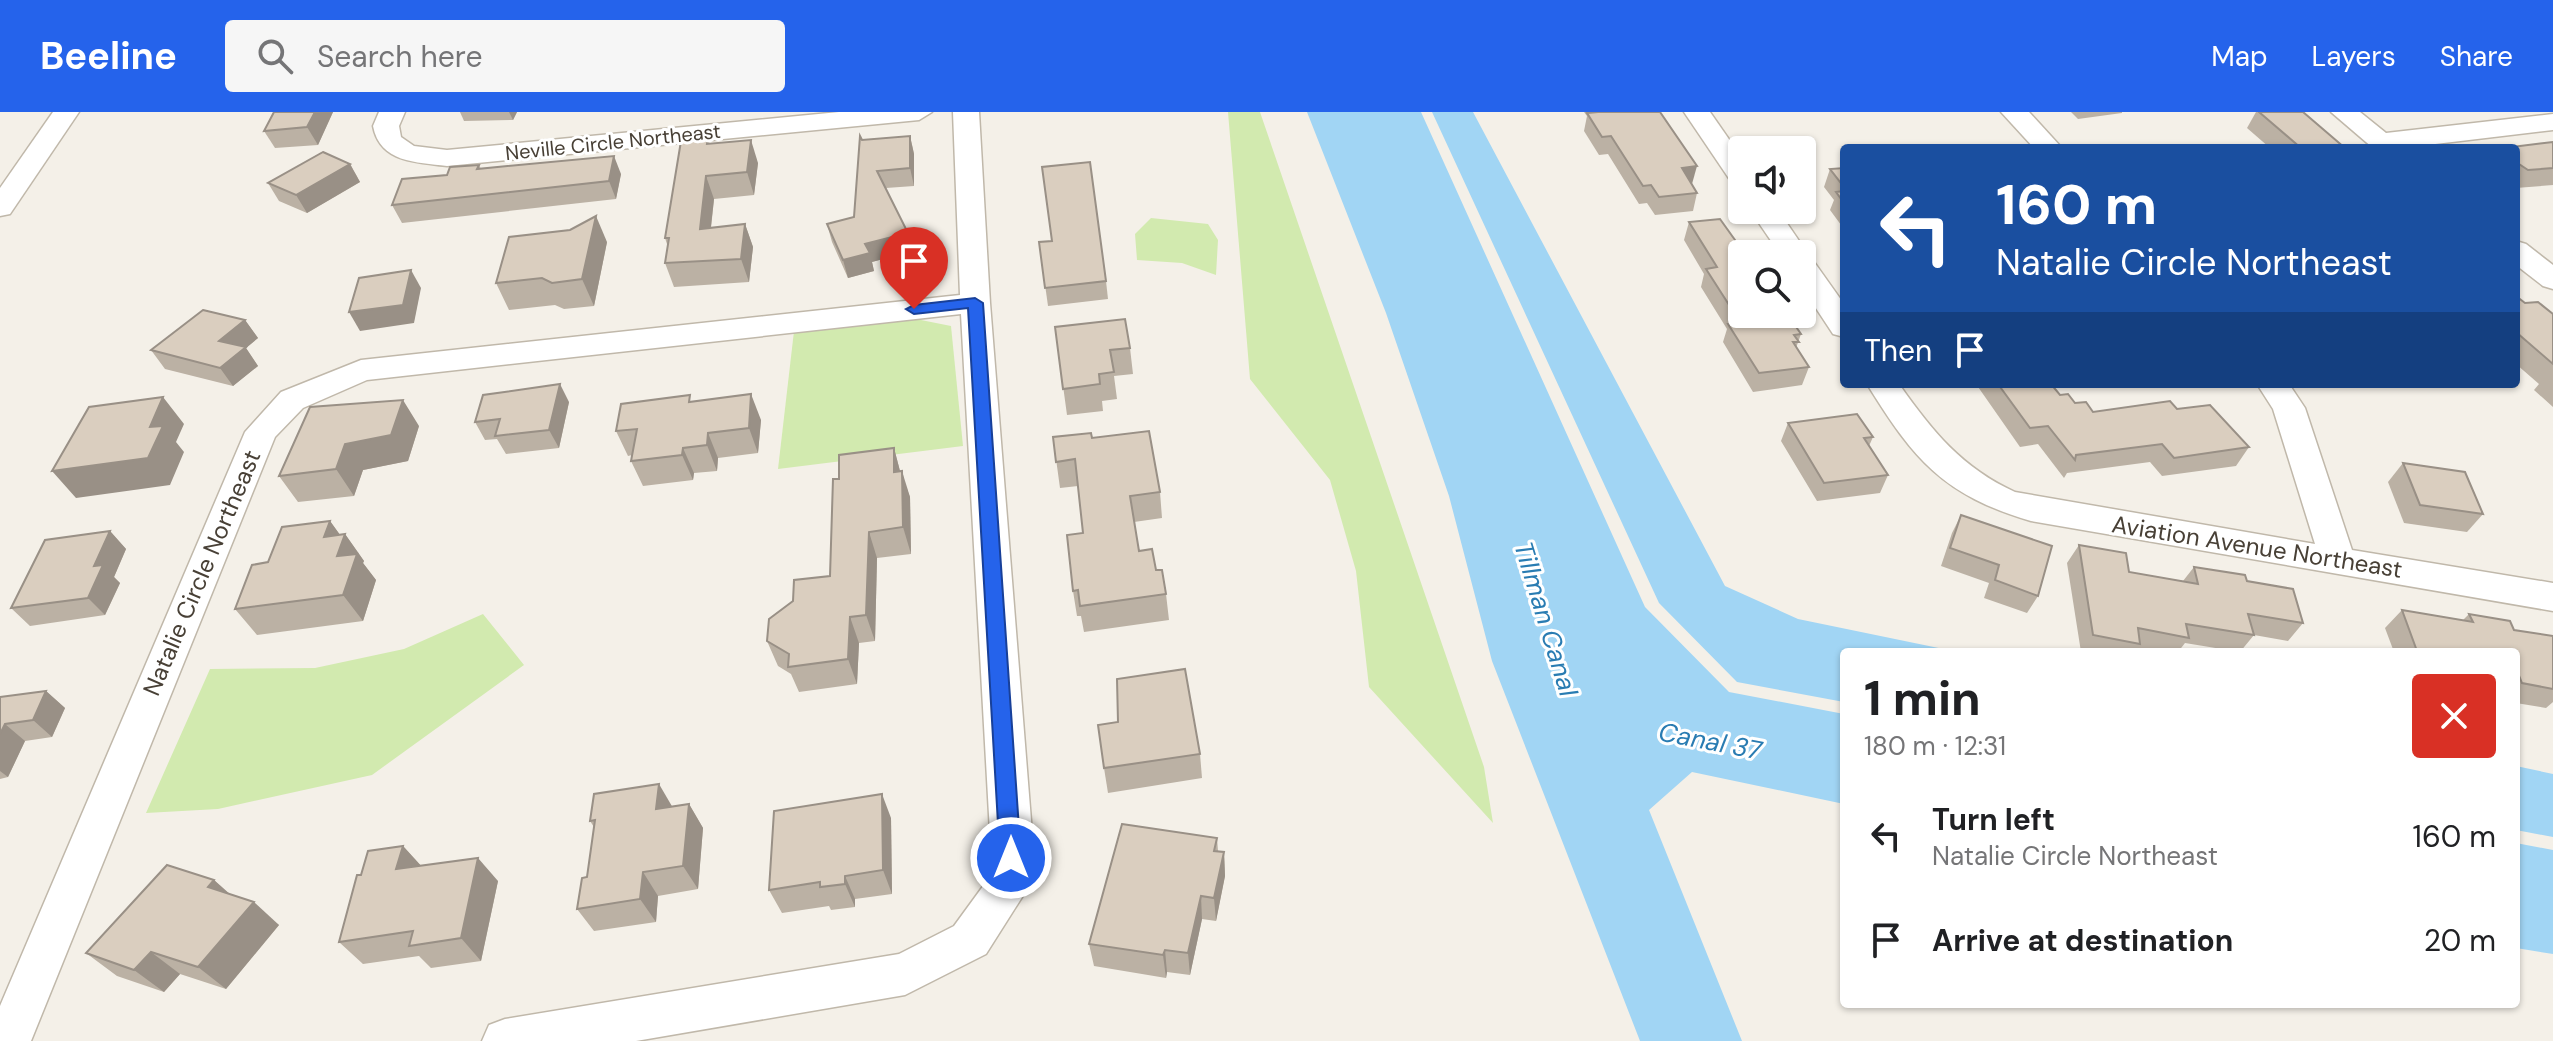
<!DOCTYPE html>
<meta charset="utf-8">
<style>
body{margin:0;font-family:"DM Sans",sans-serif;background:#f6f6f6;color:#202124;height:100vh;display:flex;flex-direction:column;font-size:30px;white-space:nowrap}
*{box-sizing:border-box;margin:0}
p{font-size:26px;color:#757577}
.icon{flex:none;width:44px;height:44px;fill:none;stroke:currentColor;stroke-width:2;stroke-linecap:round;stroke-linejoin:round}
.map{position:relative;flex:1;overflow:hidden}
.panel{position:absolute;left:1840px;top:536px;width:680px;height:360px;display:flex;flex-direction:column;background:#fff;border-radius:8px;box-shadow:0 2px 6px #0004}
.panel>*{flex:none}
.top-card{position:absolute;left:1840px;top:32px;width:680px;height:244px;border-radius:8px;box-shadow:0 2px 6px #0004;background:#1a4fa0;color:#fff;overflow:hidden}
.buttons{position:absolute;left:1728px;top:24px;display:grid;gap:16px}
.buttons a{display:grid;place-items:center;width:88px;height:88px;border-radius:8px;background:#fff;box-shadow:0 2px 6px #0004;font-size:40px}
.pin{position:absolute;display:grid;place-items:center;width:68px;height:68px;color:#fff;margin:-82px -34px;border-radius:50% 50% 50% 0;rotate:-45deg;box-shadow:0 0 8px #0007}
.pin .icon{rotate:45deg}
.me{position:absolute;width:88px;margin:-44px;rotate:0deg;stroke-linejoin:round;filter:drop-shadow(0 0 6px #0008)}
.turn{display:flex;align-items:center;gap:28px;height:168px;padding:0 24px;font-size:36px}
.turn .icon{width:104px;height:104px;stroke-width:2.5}
.turn b{display:block;font-size:56px;line-height:68px}
.then{display:flex;align-items:center;height:76px;padding:0 24px;background:#0003;gap:16px;font-size:30px}
.round{display:grid;place-items:center;flex:none;width:84px;height:84px;border-radius:8px;background:#f6f6f6}
.summary{display:flex;align-items:center;justify-content:space-between;height:136px;padding:0 24px}
h1{font-size:48px;font-weight:700;line-height:60px}
ul{padding:0;list-style:none}
li{display:flex;align-items:center;gap:24px;height:104px;padding:0 24px}
li div{flex:1}
li b{display:block;font-size:30px}
li em{font-style:normal}
header{display:flex;align-items:center;gap:48px;box-sizing:border-box;height:112px;padding:0 40px;background:#2563eb;color:#fff}
header strong{font-size:38px}
nav{display:flex;gap:44px;margin-inline-start:auto;font-size:28px}
.search{width:560px;height:72px;background:#f6f6f6;display:flex;align-items:center;gap:20px;box-sizing:border-box;padding:0 28px;border-radius:8px;color:#757577;font-size:30px}
.map>svg:first-child{display:block}
.green{fill:#d2eaaf}
.water{fill:#a1d5f4}
.lines{fill:none;stroke-linecap:round;stroke-linejoin:round}
.minor-casing{stroke:#c0b8aa;stroke-width:3}
.minor{fill:#fff;fill-rule:evenodd}
.wall{fill:#bbb1a4}
.shaded-wall{fill:#999086}
.building{fill:#dacebf;stroke:#999086;stroke-width:2}
.route{fill:#2563eb;stroke:#184099;stroke-width:2}
.labels{text-anchor:middle;stroke-width:6;stroke-linejoin:round;paint-order:stroke}
.far-street-label{font-size:20px;fill:#484036;stroke:#fff}
.street-label{font-size:24px;fill:#484036;stroke:#fff}
.water-label{font-size:26px;font-style:italic;fill:#297cb2;stroke:#fff}
</style>
<header>
<strong>Beeline</strong>
<div class="search"><svg class="icon" aria-label="search" viewBox="0 0 24 24"><circle cx="10" cy="10" r="6"/><path d="M15 15l6 6"/></svg>Search here</div>
<nav><a>Map</a><a>Layers</a><a>Share</a></nav>
</header>
<div class="map">
<svg width="2553" height="929" viewBox="0 0 2553 929">
<rect width="100%" height="100%" fill="#f4f0e8"/>
<!-- green -->
<g class="green">
<polygon points="1228,0 1260,0 1484,655 1493,711 1369,575 1356,459 1330,368 1250,267"/>
<polygon points="1151,106 1208,112 1218,128 1216,163 1182,151 1137,148 1135,122"/>
<polygon points="916,207 951,214 963,334 778,357 794,219"/>
<polygon points="483,502 524,553 372,663 218,697 146,701 210,557 315,556 404,537"/>
</g>
<!-- water -->
<g class="water">
<polygon points="1307,0 1421,0 1645,495 1729,580 1844,602 1844,692 1692,660 1649,698 1742,929 1640,929 1492,549 1449,384 1386,201"/>
<polygon points="1432,0 1473,0 1725,474 1798,507 1958,540 1844,540 1844,590 1737,570 1659,491"/>
<polygon points="2516,654 2553,662 2553,725 2516,718"/>
<polygon points="2516,731 2553,738 2553,842 2516,836"/>
</g>
<g class="lines">
<!-- minor casing -->
<g class="minor-casing">
<g id="minor">
<polygon points="53,0 79,0 10,102 0,104 0,76"/>
<path d="M 379,0 L 405,0 L 399,14 L 401,25 L 414,34 L 447,38 L 839,0 L 932,0 L 919,8 L 447,54 C 416,50 380,51 373,14 Z"/>
<polygon points="953,0 979,0 990,191 1032,721 1031,771 986,842 905,883 636,929 482,929 489,913 505,907 899,842 954,814 989,766 990,721 961,202 367,268 303,296 275,325 31,929 0,929 0,894 245,320 281,280 361,248 960,183"/>
<polygon points="1684,0 1710,0 1742,46 1742,73 1732,71"/>
<polygon points="2001,0 2029,0 2062,36 2034,36"/>
<polygon points="2331,0 2360,0 2386,21 2553,2 2553,18 2402,36 2373,36"/>
<polygon points="1750,98 1778,98 1808,142 1806,145 1812,147 1844,192 1844,225 1833,222 1802,175 1802,142 1780,142"/>
<polygon points="2516,129 2526,132 2553,153 2553,177 2543,174 2516,153"/>
<path d="M 1867,272 L 1899,272 C 1932,319 1962,356 2015,380 L 2315,432 L 2273,297 L 2257,272 L 2289,272 L 2305,296 L 2352,438 L 2553,471 L 2553,499 L 2031,409 C 1943,383 1914,348 1867,272 Z"/>
</g>
</g>
<!-- minor -->
<use href="#minor" class="minor"/>
</g>
<!-- wall -->
<g class="wall">
<polygon points="274,0 333,0 318,33 275,36 264,19"/>
<polygon points="460,0 517,0 513,8 464,9"/>
<polygon points="1584,0 1660,0 1692,72 1697,81 1693,99 1655,103 1647,91 1639,92 1608,42 1599,43 1584,19 1587,4"/>
<polygon points="2071,0 2122,0 2122,1 2078,7"/>
<polygon points="2256,0 2303,0 2345,36 2270,36 2247,16"/>
<polygon points="910,24 914,42 914,74 886,76 912,139 872,150 874,159 848,166 832,130 827,112 854,105 862,28"/>
<polygon points="708,26 710,32 758,51 754,83 714,87 711,116 745,112 753,135 749,170 674,175 665,151 668,135 665,126"/>
<polygon points="2553,30 2553,73 2516,76 2516,36"/>
<polygon points="350,52 360,70 307,101 279,89 268,71"/>
<polygon points="479,53 481,57 621,62 616,87 402,111 392,93 447,63"/>
<polygon points="1844,56 1844,117 1830,98 1834,88 1824,75 1830,57"/>
<polygon points="1689,110 1801,222 1796,236 1809,255 1802,273 1753,280 1723,230 1727,217 1701,175 1704,162 1684,128"/>
<polygon points="1052,129 1106,169 1108,187 1048,194 1039,130"/>
<polygon points="607,130 594,194 564,197 555,193 509,198 496,171"/>
<polygon points="2516,184 2525,191 2553,202 2553,295 2534,278 2539,272 2516,252"/>
<polygon points="245,208 258,226 246,236 258,254 233,274 165,257 151,238"/>
<polygon points="1055,215 1130,236 1133,262 1114,264 1117,287 1102,289 1103,299 1067,303"/>
<polygon points="1976,272 2051,272 2060,283 2093,300 2177,297 2249,335 2236,354 2162,364 2150,350 2067,361 2064,366 2038,332 2020,335"/>
<polygon points="693,289 761,308 758,341 718,346 717,359 694,361 693,368 643,374 631,349 632,343 628,344 616,319"/>
<polygon points="569,290 559,336 506,342 497,327 485,328 475,310"/>
<polygon points="1788,311 1873,325 1869,334 1888,363 1880,381 1817,389 1781,329"/>
<polygon points="419,314 408,349 363,358 354,384 298,390 279,364"/>
<polygon points="1053,325 1092,326 1160,380 1162,406 1134,410 1139,439 1156,458 1166,482 1169,508 1084,520 1081,504 1077,504 1073,479 1083,421 1078,374 1060,376"/>
<polygon points="894,336 900,359 910,385 911,442 877,446 875,529 859,531 857,572 799,580 791,562 778,554 767,529 830,464 839,367"/>
<polygon points="2403,351 2483,402 2467,420 2404,411 2388,370"/>
<polygon points="1961,403 2038,484 2027,501 1984,486 1989,471 1941,454 1952,421"/>
<polygon points="330,409 340,423 345,422 364,449 363,451 376,468 363,509 257,523 235,497 268,450"/>
<polygon points="110,419 126,437 114,465 120,471 105,503 30,514 11,496"/>
<polygon points="2079,433 2129,460 2183,469 2194,455 2247,469 2303,511 2288,529 2254,523 2240,540 2185,531 2178,540 2158,540 2137,536 2134,540 2081,540 2067,451"/>
<polygon points="2402,498 2463,508 2469,502 2514,518 2553,524 2553,590 2546,596 2516,591 2516,540 2394,540 2385,516"/>
<polygon points="46,579 65,596 52,625 25,629 8,665 0,667 0,585"/>
<polygon points="1200,642 1202,666 1108,681 1104,656"/>
<polygon points="689,692 703,716 698,777 658,784 656,810 594,819 577,797 587,765 594,715 590,709"/>
<polygon points="891,706 892,782 855,787 855,795 831,798 829,794 782,801 769,778"/>
<polygon points="1217,726 1218,739 1224,740 1225,764 1216,809 1202,807 1190,863 1167,860 1166,866 1094,854 1089,832"/>
<polygon points="403,734 421,754 498,769 481,849 431,856 419,844 363,852 339,830 361,763"/>
<polygon points="214,768 229,782 279,813 226,877 180,862 164,880 117,864 86,841"/>
</g>
<!-- shaded-wall -->
<g class="shaded-wall">
<polygon points="315,0 333,0 318,33 307,15"/>
<polygon points="509,0 517,0 513,8"/>
<polygon points="910,24 914,42 914,74 910,56"/>
<polygon points="751,28 758,51 754,83 747,60"/>
<polygon points="614,44 621,62 616,87 609,69"/>
<polygon points="350,52 360,70 307,101 296,83"/>
<polygon points="1697,54 1692,72 1682,56"/>
<polygon points="706,64 714,87 708,140 700,117"/>
<polygon points="596,104 607,130 594,194 582,167"/>
<polygon points="745,112 753,135 749,170 741,147"/>
<polygon points="908,121 912,139 872,150 874,159 848,166 843,148 865,132"/>
<polygon points="411,158 421,176 414,211 360,219 349,200"/>
<polygon points="245,208 258,226 246,236 258,254 233,274 220,256 219,229"/>
<polygon points="560,272 569,290 559,336 549,318"/>
<polygon points="751,282 761,308 758,341 749,316"/>
<polygon points="163,285 184,312 176,330 184,340 170,373 76,386 52,359 150,315"/>
<polygon points="403,288 419,314 408,349 363,358 354,384 336,357 345,332"/>
<polygon points="708,321 718,346 717,359 707,333"/>
<polygon points="683,336 694,361 693,368 682,343"/>
<polygon points="894,336 901,363 894,360"/>
<polygon points="902,359 910,385 911,442 903,415"/>
<polygon points="330,409 343,427 345,422 364,449 363,451 376,468 363,509 343,483 324,425"/>
<polygon points="110,419 126,437 114,465 120,471 105,503 88,486 94,454"/>
<polygon points="869,420 877,446 875,529 866,503"/>
<polygon points="850,505 859,531 857,572 848,547"/>
<polygon points="46,579 65,596 52,625 33,608"/>
<polygon points="5,612 25,629 8,665 0,659 0,622"/>
<polygon points="659,672 673,696 656,697"/>
<polygon points="882,682 891,706 892,782 883,758"/>
<polygon points="689,692 703,716 698,777 683,754"/>
<polygon points="403,734 424,757 396,757"/>
<polygon points="1224,740 1225,764 1216,809 1214,786"/>
<polygon points="478,746 498,769 481,849 461,826"/>
<polygon points="643,760 658,784 656,810 640,787"/>
<polygon points="845,764 855,787 855,795 845,772"/>
<polygon points="214,768 240,791 208,775"/>
<polygon points="1201,784 1202,807 1190,863 1188,841"/>
<polygon points="254,790 279,813 226,877 198,855"/>
<polygon points="1165,838 1167,860 1166,866 1163,843"/>
<polygon points="151,840 180,862 164,880 134,858"/>
</g>
<!-- building -->
<g class="building">
<polygon points="274,0 315,0 307,15 264,19"/>
<polygon points="1598,0 1660,0 1697,54 1682,56 1697,81 1659,85 1651,73 1643,74 1611,24 1602,25 1587,1"/>
<polygon points="2259,0 2303,0 2345,36 2301,36"/>
<polygon points="860,24 862,28 910,24 910,56 877,59 908,121 865,132 870,141 843,148 827,112 854,105"/>
<polygon points="708,26 707,32 751,28 747,60 706,64 700,117 745,112 741,147 665,151 669,126 665,126 681,29"/>
<polygon points="2553,30 2553,56 2528,58 2516,50 2516,36 2504,36"/>
<polygon points="323,40 350,52 296,83 268,71"/>
<polygon points="614,44 609,69 392,93 402,67 447,63 450,55 479,53 477,57"/>
<polygon points="1090,50 1106,169 1045,176 1039,130 1052,129 1042,55"/>
<polygon points="1844,56 1844,75 1830,57"/>
<polygon points="1844,79 1844,91 1836,80"/>
<polygon points="596,104 582,167 552,171 542,166 496,171 509,125 570,118"/>
<polygon points="1720,107 1745,142 1742,142 1742,202 1787,202 1801,222 1794,223 1799,230 1793,230 1809,255 1759,261 1728,212 1740,210 1706,157 1717,155 1689,110"/>
<polygon points="411,158 403,193 349,200 359,166"/>
<polygon points="2516,184 2525,191 2538,190 2553,202 2553,252 2516,220"/>
<polygon points="203,198 245,208 219,229 246,235 220,256 151,238"/>
<polygon points="1125,207 1130,236 1110,238 1114,260 1099,262 1100,272 1063,277 1055,215"/>
<polygon points="560,272 549,318 495,324 500,307 475,310 483,283"/>
<polygon points="1998,272 2051,272 2060,283 2068,282 2075,291 2086,290 2093,300 2170,289 2177,297 2210,293 2249,335 2174,346 2162,332 2076,343 2075,348 2048,314 2030,316"/>
<polygon points="751,282 749,316 708,321 707,333 683,336 682,343 631,349 637,317 616,319 621,292 690,283 689,290"/>
<polygon points="163,285 150,315 163,314 148,346 52,359 89,295"/>
<polygon points="403,288 391,323 345,332 336,357 279,364 310,295"/>
<polygon points="1857,302 1873,325 1864,326 1888,363 1824,371 1788,311"/>
<polygon points="1149,319 1160,380 1130,384 1139,439 1152,437 1156,458 1162,458 1166,482 1080,494 1078,478 1073,479 1067,423 1083,421 1075,347 1056,350 1053,325 1091,321 1092,326"/>
<polygon points="894,336 894,360 902,359 903,415 869,420 866,503 850,505 848,547 788,555 789,542 767,529 769,507 793,489 794,468 830,464 833,367 839,367 839,343"/>
<polygon points="2403,351 2465,360 2483,402 2420,393"/>
<polygon points="1961,403 2052,434 2038,484 1995,468 1999,453 1950,436"/>
<polygon points="330,409 324,425 345,422 337,444 357,442 343,483 235,497 252,453 268,450 282,415"/>
<polygon points="110,419 94,454 103,453 88,486 11,496 45,428"/>
<polygon points="2079,433 2126,441 2129,460 2198,472 2194,455 2245,463 2247,469 2293,477 2303,511 2248,502 2254,523 2186,512 2189,526 2138,516 2140,532 2093,523"/>
<polygon points="2402,498 2473,510 2469,502 2510,509 2514,518 2553,524 2553,577 2522,571 2516,556 2516,540 2417,539"/>
<polygon points="1185,557 1200,642 1104,656 1098,613 1118,610 1117,567"/>
<polygon points="46,579 33,608 5,612 0,622 0,585"/>
<polygon points="659,672 656,697 689,692 683,754 643,760 640,787 577,797 582,766 587,765 595,708 590,709 594,682"/>
<polygon points="882,682 883,758 845,764 845,772 820,775 820,770 769,778 774,699"/>
<polygon points="1122,712 1217,726 1214,739 1224,740 1214,786 1201,784 1188,841 1165,838 1163,843 1089,832"/>
<polygon points="403,734 396,757 478,746 461,826 409,834 413,819 339,830 357,763 361,763 368,739"/>
<polygon points="167,753 214,768 208,775 254,790 198,855 151,840 134,858 86,841"/>
</g>
<!-- route -->
<polygon class="route" points="975,186 983,191 1021,746 1018,753 1011,756 1003,753 1000,746 968,196 914,202 906,197 914,193"/>
<g class="labels">
<!-- far-street labels -->
<g class="far-street-label">
<text transform="translate(613 30) rotate(-6)" y="7">Neville Circle Northeast</text>
</g>
<!-- street labels -->
<g class="street-label">
<text transform="translate(2257 435) rotate(9)" y="8">Aviation Avenue Northeast</text>
<text transform="translate(202 461) rotate(-67)" y="8">Natalie Circle Northeast</text>
</g>
<!-- water labels -->
<g class="water-label">
<text transform="translate(1546 507) rotate(73)" y="9">Tillman Canal</text>
<text transform="translate(1710 629) rotate(11)" y="9">Canal 37</text>
</g>
</g>
</svg>
<div class="buttons">
<a><svg class="icon" aria-label="sound" viewBox="0 0 24 24"><path d="M4 9h4l5-4v14l-5-4H4zM17 9q2 3 0 6"/></svg></a>
<a><svg class="icon" aria-label="search" viewBox="0 0 24 24"><circle cx="10" cy="10" r="6"/><path d="M15 15l6 6"/></svg></a>
</div>
<div class="pin" style="left:914px;top:197px;background:#d93025"><svg class="icon" aria-label="arrive" viewBox="0 0 24 24"><path d="M6 21V4h12l-3 4 3 4H6"/></svg></div>
<svg class="me" style="left:1011px;top:746px" viewBox="-20 -20 40 40"><circle r="17" fill="#2563eb" stroke="#fff" stroke-width="3"/><path d="M0-11L8 9 0 5-8 9z" fill="#fff"/></svg>
<div class="top-card">
<div class="turn"><svg class="icon" aria-label="left" viewBox="0 0 24 24"><path d="M17 20v-9H6M10 6l-5 5 5 5"/></svg><div><b>160 m</b>Natalie Circle Northeast</div></div>
<div class="then">Then<svg class="icon" aria-label="arrive" viewBox="0 0 24 24"><path d="M6 21V4h12l-3 4 3 4H6"/></svg></div>
</div>
<section class="panel">
<div class="summary"><div><h1>1 min</h1><p>180 m · 12:31</p></div><a class="round" style="background:#d93025;color:#fff"><svg class="icon" aria-label="close" viewBox="0 0 24 24"><path d="M6 6l12 12M18 6L6 18"/></svg></a></div>
<ul>
<li><svg class="icon" aria-label="left" viewBox="0 0 24 24"><path d="M17 20v-9H6M10 6l-5 5 5 5"/></svg><div><b>Turn left</b><p>Natalie Circle Northeast</p></div><em>160 m</em></li>
<li><svg class="icon" aria-label="arrive" viewBox="0 0 24 24"><path d="M6 21V4h12l-3 4 3 4H6"/></svg><div><b>Arrive at destination</b></div><em>20 m</em></li>
</ul>
</section>
</div>
